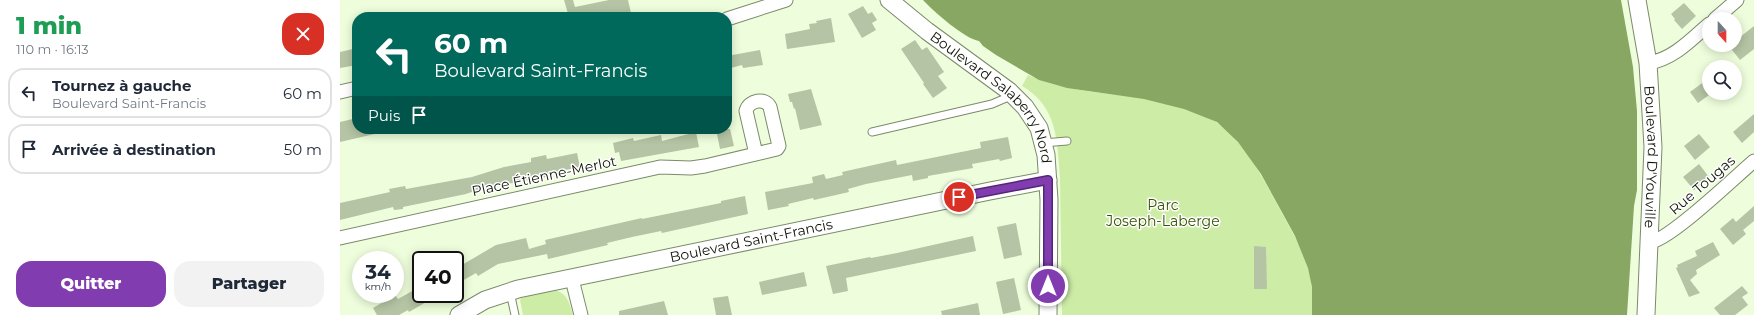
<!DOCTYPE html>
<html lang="fr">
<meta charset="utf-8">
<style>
body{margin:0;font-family:Montserrat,sans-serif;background:#f2f2f3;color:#1f2937;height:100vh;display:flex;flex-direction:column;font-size:15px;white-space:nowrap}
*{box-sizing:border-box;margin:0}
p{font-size:13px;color:#747a83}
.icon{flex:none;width:22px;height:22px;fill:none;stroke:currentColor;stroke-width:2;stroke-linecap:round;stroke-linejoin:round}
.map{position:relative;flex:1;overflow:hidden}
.side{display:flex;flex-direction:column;background:#fff;width:340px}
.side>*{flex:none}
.guide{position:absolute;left:12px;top:12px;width:380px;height:122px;border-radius:16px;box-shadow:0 2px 10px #0003;background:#00695c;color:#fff;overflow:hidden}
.needle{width:26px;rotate:159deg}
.buttons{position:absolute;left:1362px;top:12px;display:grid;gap:8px}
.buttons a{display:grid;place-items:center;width:40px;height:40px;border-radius:50%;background:#fff;box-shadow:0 2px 10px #0003;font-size:20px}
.speed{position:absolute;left:12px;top:251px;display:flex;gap:8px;font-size:20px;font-weight:700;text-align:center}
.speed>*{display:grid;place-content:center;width:52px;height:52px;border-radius:50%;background:#fff;box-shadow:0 2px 10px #0003;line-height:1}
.speed small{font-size:10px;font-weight:400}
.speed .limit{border:2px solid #111;border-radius:6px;background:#fff;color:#111}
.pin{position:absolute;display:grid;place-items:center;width:34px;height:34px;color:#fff;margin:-17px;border:2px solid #fff;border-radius:50%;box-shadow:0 1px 4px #0007}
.me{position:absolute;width:44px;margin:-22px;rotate:0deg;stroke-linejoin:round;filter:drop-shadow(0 0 3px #0008)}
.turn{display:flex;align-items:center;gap:14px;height:84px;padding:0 16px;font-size:18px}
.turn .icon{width:52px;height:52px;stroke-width:2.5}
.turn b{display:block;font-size:28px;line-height:34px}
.then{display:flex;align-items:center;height:38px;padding:0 16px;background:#0003;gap:8px;font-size:15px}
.round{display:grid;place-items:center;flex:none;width:42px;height:42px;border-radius:16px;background:#f2f2f3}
.headline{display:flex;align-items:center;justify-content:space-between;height:68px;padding:0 16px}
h1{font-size:24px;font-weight:800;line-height:30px;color:#1e9e55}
.button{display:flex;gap:8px;margin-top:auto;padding:8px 16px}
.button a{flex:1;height:46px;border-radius:16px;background:#813cb0;color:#fff;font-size:16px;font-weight:800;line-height:46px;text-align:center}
.button a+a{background:#f2f2f3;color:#1f2937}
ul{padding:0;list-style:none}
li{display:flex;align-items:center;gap:12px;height:50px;margin:0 8px 6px;padding:0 8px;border:2px solid #e0e1e3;border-radius:16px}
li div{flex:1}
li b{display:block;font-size:15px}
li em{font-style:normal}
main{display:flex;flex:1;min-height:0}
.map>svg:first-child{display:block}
.green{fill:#cdeda7}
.water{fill:#88a762}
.building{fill:#b5c4a4}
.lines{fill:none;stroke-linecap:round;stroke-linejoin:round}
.service-casing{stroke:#7c8a6b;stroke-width:9}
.minor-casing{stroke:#7c8a6b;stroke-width:15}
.tertiary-casing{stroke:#7c8a6b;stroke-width:19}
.service{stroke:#fff;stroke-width:7}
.minor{stroke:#fff;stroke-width:13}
.tertiary{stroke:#fff;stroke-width:17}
.route-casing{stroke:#542772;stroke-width:10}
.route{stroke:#813cb0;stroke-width:7}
.labels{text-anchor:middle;stroke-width:3;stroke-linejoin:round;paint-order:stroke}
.street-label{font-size:14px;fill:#0e1307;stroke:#fff}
.park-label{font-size:14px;fill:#375202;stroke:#fff}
</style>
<main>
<section class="side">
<div class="headline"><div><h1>1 min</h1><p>110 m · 16:13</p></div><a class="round" style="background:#d93025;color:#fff"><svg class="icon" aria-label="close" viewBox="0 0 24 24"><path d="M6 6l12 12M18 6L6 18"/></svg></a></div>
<ul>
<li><svg class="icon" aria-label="left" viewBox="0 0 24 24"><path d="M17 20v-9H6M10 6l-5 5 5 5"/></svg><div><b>Tournez à gauche</b><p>Boulevard Saint-Francis</p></div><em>60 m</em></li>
<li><svg class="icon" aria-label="arrive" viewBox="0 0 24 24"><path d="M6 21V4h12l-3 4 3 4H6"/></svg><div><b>Arrivée à destination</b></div><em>50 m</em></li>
</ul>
<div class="button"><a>Quitter</a><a>Partager</a></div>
</section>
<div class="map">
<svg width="1414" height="315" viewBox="0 0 1414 315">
<rect width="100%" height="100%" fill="#eefedc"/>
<!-- green -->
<g class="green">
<path d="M 688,75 C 719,89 753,92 786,96 C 811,98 854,109 876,122 C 901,137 924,179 937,204 C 951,231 970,257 972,288 C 973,297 972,306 972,315 L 722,315 L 720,178 C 717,141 718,107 682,86 Z"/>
<path d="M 214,290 C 228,293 229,303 233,315 L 183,315 L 180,300 L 181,298 Z"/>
</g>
<!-- water -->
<path class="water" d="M 583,0 L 1281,0 L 1293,67 L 1297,111 L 1297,190 L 1294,206 L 1287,315 L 972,315 L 972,287 L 968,268 L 955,236 L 921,174 L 898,142 L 877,122 L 844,109 L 804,99 L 727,88 L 699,80 L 656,55 L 643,46 L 639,41 C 625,39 593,11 583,0 Z"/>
<!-- building -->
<g class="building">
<polygon points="224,0 233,0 235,7 269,0 288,0 291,13 275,17 229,17"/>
<polygon points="1344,3 1356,16 1342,29 1334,20 1335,19 1331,14"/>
<polygon points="523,6 528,14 532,12 537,20 532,23 536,30 522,38 508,14"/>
<polygon points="491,18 495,42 447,49 445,34 470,29 469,24 477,23 476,21"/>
<polygon points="1414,26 1414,49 1400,60 1389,46 1395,45 1395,41"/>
<polygon points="575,40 582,50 587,47 604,72 598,76 607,88 593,98 583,84 584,83 561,49"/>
<polygon points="17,48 17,65 0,68 0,52"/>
<polygon points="420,50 423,65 403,68 402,65 387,69 387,56"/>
<polygon points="1369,78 1369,95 1358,103 1350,92"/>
<polygon points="471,89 482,125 460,130 455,108 454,109 452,102 450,102 448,94"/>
<polygon points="1414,114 1414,132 1402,143 1393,132"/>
<polygon points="17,118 17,129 39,129 39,133 0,142 0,122"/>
<polygon points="376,129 390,129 394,146 380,149"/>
<polygon points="356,132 359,147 281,161 279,152 275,153 273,143 293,138 294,141 321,135 322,141"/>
<polygon points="1359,134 1370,147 1355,160 1344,146"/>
<polygon points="668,137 672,158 660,161 659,159 632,164 633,168 588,176 588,178 573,181 572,175 526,184 508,189 509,192 474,200 473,198 448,204 449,206 428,210 425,192 473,183 472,177 484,174 486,179 503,175 502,172 556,160 557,165 641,148 640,142"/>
<polygon points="237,153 240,167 211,173 205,175 206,177 143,188 126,194 63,207 63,209 54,210 53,207 0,220 0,203 50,192 49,189 65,186 66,189 132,177 164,167 191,162 191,158 206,155 207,159"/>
<polygon points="1359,164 1369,177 1354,190 1343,177"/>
<polygon points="405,196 408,214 322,233 321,231 292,237 267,243 268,245 208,259 207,254 158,264 138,276 136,273 115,285 115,269 156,245 186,238 189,249 206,244 205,240 302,218 302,219 381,203 381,201"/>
<polygon points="1414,206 1414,221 1403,230 1406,234 1393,245 1380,229 1393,218 1396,222"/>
<polygon points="676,223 682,255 664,259 657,227"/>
<polygon points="633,236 636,251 506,278 508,291 493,294 486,266 530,257 531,258 557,253"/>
<polygon points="1373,242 1380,255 1356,270 1357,274 1350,280 1360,293 1349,297 1336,268 1338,267 1337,265 1357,256 1355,251"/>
<polygon points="914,246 926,247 927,289 914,289"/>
<polygon points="464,272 467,286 422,295 419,282"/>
<polygon points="674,278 681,310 663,314 656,282"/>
<polygon points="81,286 81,294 100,294 69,312 68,310 59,315 37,315 33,308 55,295 58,299"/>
<polygon points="1402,286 1408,293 1402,297 1408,305 1395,315 1380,315 1374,308"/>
<polygon points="388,296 392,315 376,315 373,298"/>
<polygon points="324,301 328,315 279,315 279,311"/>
<polygon points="638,303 640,315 602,315 601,311"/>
</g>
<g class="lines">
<!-- service casing -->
<g class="service-casing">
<g id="service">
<polyline points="532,132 652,104 673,95"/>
<polyline points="703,143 727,141"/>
<polyline points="170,292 175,315"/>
</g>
</g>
<!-- minor casing -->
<g class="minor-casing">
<g id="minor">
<polyline points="387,19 446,0"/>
<polyline points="1375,19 1397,0"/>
<path d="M 1308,63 C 1332,60 1351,40 1369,24"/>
<polyline points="0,92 17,88"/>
<path d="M 0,238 L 320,167 L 351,168 L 365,166 L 437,149 L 439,146 L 430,107 C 425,97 409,100 406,111 L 416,154"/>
<path d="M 1310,242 C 1329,241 1396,176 1414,161"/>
<polyline points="232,279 241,315"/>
</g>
</g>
<!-- tertiary casing -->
<g class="tertiary-casing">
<g id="tertiary">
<path id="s1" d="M 549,0 L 587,31 L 669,91 L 685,107 L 699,128 L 706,155 L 709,200 L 708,315"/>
<path id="s2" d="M 1297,0 L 1308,63 L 1313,147 L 1306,315"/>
<path id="s3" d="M 119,315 L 145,300 L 178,289 L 650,191 L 708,180"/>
</g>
</g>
<!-- service -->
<use href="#service" class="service"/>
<!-- minor -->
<use href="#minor" class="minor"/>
<!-- tertiary -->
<use href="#tertiary" class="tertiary"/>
</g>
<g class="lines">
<!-- route casing -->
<g class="route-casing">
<polyline id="route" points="619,197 708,180 708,286"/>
</g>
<!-- route -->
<use href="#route" class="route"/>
</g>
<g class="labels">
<!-- street labels -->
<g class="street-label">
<text dy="5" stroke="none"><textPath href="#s1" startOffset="145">Boulevard Salaberry Nord</textPath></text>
<text dy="5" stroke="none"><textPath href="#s2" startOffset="158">Boulevard D'Youville</textPath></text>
<text transform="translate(204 176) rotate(-12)" y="5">Place Étienne-Merlot</text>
<text transform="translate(1362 185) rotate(-41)" y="5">Rue Tougas</text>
<text dy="5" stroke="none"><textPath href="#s3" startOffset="303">Boulevard Saint-Francis</textPath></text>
</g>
<!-- park labels -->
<g class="park-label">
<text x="823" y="210">Parc<tspan x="823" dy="16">Joseph-Laberge</tspan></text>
</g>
</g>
</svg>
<div class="buttons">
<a><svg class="needle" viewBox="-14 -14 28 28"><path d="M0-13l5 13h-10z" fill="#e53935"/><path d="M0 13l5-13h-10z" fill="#747a83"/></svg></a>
<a><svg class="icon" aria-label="search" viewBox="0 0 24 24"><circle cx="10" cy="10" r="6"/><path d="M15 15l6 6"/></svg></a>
</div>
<div class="speed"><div>34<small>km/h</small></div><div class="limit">40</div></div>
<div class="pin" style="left:619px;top:197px;background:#d93025"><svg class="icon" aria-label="arrive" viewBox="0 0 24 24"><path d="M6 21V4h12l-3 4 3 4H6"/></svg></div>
<svg class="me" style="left:708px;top:286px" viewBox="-20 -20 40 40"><circle r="17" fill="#813cb0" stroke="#fff" stroke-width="3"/><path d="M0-11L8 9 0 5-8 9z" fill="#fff"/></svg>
<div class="guide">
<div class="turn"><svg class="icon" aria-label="left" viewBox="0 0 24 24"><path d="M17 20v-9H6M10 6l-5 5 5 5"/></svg><div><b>60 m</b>Boulevard Saint-Francis</div></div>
<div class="then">Puis<svg class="icon" aria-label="arrive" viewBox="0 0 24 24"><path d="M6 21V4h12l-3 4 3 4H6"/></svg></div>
</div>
</div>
</main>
